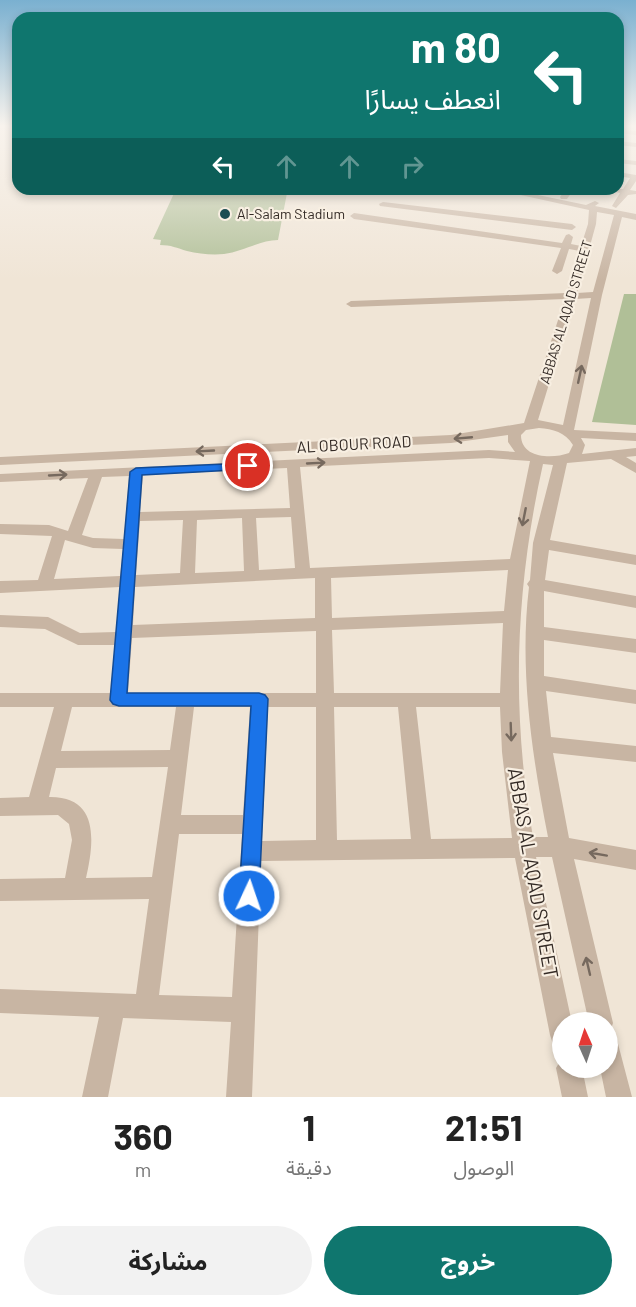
<!DOCTYPE html>
<html lang="ar">
<meta charset="utf-8">
<style>
body{margin:0;font-family:Barlow,"Noto Sans Arabic",sans-serif;background:#f2f2f2;color:#222;direction:rtl;height:100vh;display:flex;flex-direction:column;font-size:22px;white-space:nowrap}
*{box-sizing:border-box;margin:0}
p{font-size:20px;color:#767676}
.icon{flex:none;width:33px;height:33px;fill:none;stroke:currentColor;stroke-width:2;stroke-linecap:round;stroke-linejoin:round}
.map{position:relative;height:1097px;overflow:hidden;direction:ltr}
.side{display:flex;flex-direction:column;background:#fff;flex:1}
.side>*{flex:none}
.hud{position:absolute;left:12px;top:12px;width:612px;height:183px;border-radius:18px;box-shadow:0 3px 9px #0003;direction:rtl;background:#0f766e;color:#fff;overflow:hidden}
.needle{width:39px;rotate:357deg}
.buttons{position:absolute;left:552px;top:1012px;display:grid;gap:12px}
.buttons a{display:grid;place-items:center;width:66px;height:66px;border-radius:50%;background:#fff;box-shadow:0 3px 9px #0003;font-size:30px}
.pin{position:absolute;display:grid;place-items:center;width:51px;height:51px;color:#fff;margin:-26px;border:3px solid #fff;border-radius:50%;box-shadow:0 2px 6px #0007}
.me{position:absolute;width:66px;margin:-33px;rotate:3deg;stroke-linejoin:round;filter:drop-shadow(0 0 4px #0008)}
.turn{display:flex;align-items:center;gap:21px;height:126px;padding:0 24px;font-size:27px}
.turn .icon{width:78px;height:78px;stroke-width:2.5}
.turn b{display:block;font-size:42px;line-height:51px}
.lanes{display:flex;align-items:center;height:57px;padding:0 24px;background:#0003;justify-content:center;gap:30px;direction:ltr}
.lanes .off{opacity:.35}
.eta{display:flex;justify-content:space-evenly;align-items:center;height:102px;text-align:center}
.eta b{font-size:36px;font-weight:700;line-height:42px}
.primary-button{display:flex;gap:12px;margin-top:auto;padding:12px 24px}
.primary-button a{flex:1;height:69px;border-radius:36px;background:#0f766e;color:#fff;font-size:24px;font-weight:700;line-height:69px;text-align:center}
.primary-button a+a{background:#f2f2f2;color:#222}
.map>svg:first-child{display:block}
.green{fill:#b0bf97}
.lines{fill:none;stroke-linecap:round;stroke-linejoin:round}
.minor{fill:#c8b5a3;fill-rule:evenodd}
.oneway{stroke:#76695e}
.route{fill:#1a73e8;stroke:#114b97;stroke-width:1.5}
.poi-dot{fill:#1b4e53;stroke:#f8efe2;stroke-width:2}
.labels{text-anchor:middle;stroke-width:4.5;stroke-linejoin:round;paint-order:stroke}
.far-poi-label{font-size:14px;fill:#332a25;stroke:#f8efe2;text-anchor:start}
.far-street-label{font-size:14px;fill:#332a25;stroke:#f8efe2}
.street-label{font-size:16px;fill:#332a25;stroke:#f8efe2}
.near-street-label{font-size:20px;fill:#332a25;stroke:#f8efe2}
</style>
<div class="map">
<svg width="636" height="1097" viewBox="0 0 636 1097">
<rect width="100%" height="100%" fill="#f0e5d6"/>
<!-- green -->
<g class="green">
<path d="M 176,189 L 276,189 L 279,193 L 287,193 L 278,240 C 260,240 243,252 224,254 C 212,255 199,254 187,251 C 177,248 171,245 160,245 L 161,240 L 153,239 Z"/>
<polygon points="624,294 636,294 636,425 592,422"/>
</g>
<g class="lines">
<!-- minor -->
<g class="minor">
<polygon points="618,129 636,131 636,135 618,133"/>
<polygon points="618,141 636,143 636,147 618,145"/>
<polygon points="618,159 636,161 636,165 618,163"/>
<polygon points="618,172 636,175 636,181 630,190 636,191 636,194 628,195 616,208 612,206 620,193 603,189 623,189 630,178 618,176"/>
<path d="M 493,189 L 509,189 L 586,205 L 595,201 L 599,203 L 595,206 L 636,214 L 636,220 L 622,217 L 602,295 L 574,430 L 636,433 L 636,441 L 581,438 L 585,445 L 582,454 L 636,448 L 636,456 L 626,457 L 636,463 L 636,473 L 611,459 L 567,463 L 550,540 L 636,555 L 636,565 L 549,550 L 545,580 L 636,596 L 636,608 L 544,591 L 544,627 L 636,639 L 636,653 L 544,640 L 544,676 L 636,690 L 636,704 L 546,691 L 551,737 L 636,746 L 636,762 L 553,753 L 569,838 L 636,850 L 636,870 L 574,859 L 613,1023 L 610,1032 L 608,1033 L 608,1023 L 589,1023 L 552,857 L 536,857 L 572,1023 L 562,1023 L 562,1047 L 553,1044 L 550,1035 L 515,858 L 261,861 L 252,1097 L 226,1097 L 231,1022 L 123,1018 L 108,1097 L 82,1097 L 99,1017 L 0,1013 L 0,989 L 136,994 L 149,899 L 0,901 L 0,879 L 65,878 L 72,840 L 69,824 L 58,815 L 0,816 L 0,798 L 29,797 L 54,707 L 0,707 L 0,693 L 111,693 L 115,645 L 78,645 L 45,629 L 0,627 L 0,615 L 48,617 L 80,633 L 116,632 L 120,587 L 0,593 L 0,581 L 38,580 L 52,536 L 0,534 L 0,524 L 49,525 L 68,531 L 88,478 L 0,482 L 0,474 L 489,450 L 515,452 L 508,442 L 508,435 L 451,443 L 0,465 L 0,457 L 451,435 L 524,423 L 565,299 L 351,307 L 346,304 L 351,301 L 567,293 L 580,251 L 569,249 L 562,271 L 557,274 L 552,271 L 561,248 L 354,219 L 350,216 L 354,213 L 562,243 L 566,235 L 569,234 L 573,237 L 571,244 L 581,246 L 588,224 L 589,210 ZM 597,212 L 614,215 L 593,292 L 577,293 L 596,224 ZM 591,298 L 563,425 L 538,420 L 575,299 ZM 539,428 C 553,429 565,432 573,445 L 569,453 C 553,459 521,459 521,435 L 526,430 ZM 489,458 L 530,461 L 510,559 L 310,568 L 300,467 ZM 543,464 L 553,465 L 533,543 L 530,580 L 527,584 L 529,587 C 519,669 532,756 548,837 L 533,837 C 511,712 515,589 543,464 ZM 287,468 L 290,508 L 140,512 L 143,475 ZM 129,476 L 124,539 L 93,538 L 82,535 L 102,477 ZM 291,517 L 295,568 L 259,570 L 256,518 ZM 242,518 L 244,571 L 195,573 L 197,520 ZM 183,520 L 180,573 L 136,575 L 140,521 ZM 65,540 L 93,548 L 123,549 L 120,576 L 54,579 ZM 508,570 L 504,611 L 332,618 L 331,578 ZM 315,578 L 315,618 L 133,625 L 135,587 ZM 503,623 L 500,693 L 334,693 L 332,630 ZM 316,631 L 316,693 L 128,693 L 132,638 ZM 72,707 L 176,707 L 170,750 L 61,751 ZM 194,707 L 250,707 L 243,815 L 181,815 ZM 268,707 L 316,707 L 316,840 L 262,841 ZM 334,707 L 398,707 L 411,839 L 337,840 ZM 416,707 L 500,707 L 502,752 L 512,838 L 431,839 ZM 168,767 L 152,877 L 86,878 C 94,843 100,796 49,797 L 56,768 ZM 179,834 L 242,834 L 232,997 L 159,995 Z"/>
<polygon points="566,189 574,189 567,199 561,199 560,197"/>
<polygon points="383,202 572,224 576,227 572,230 380,206 379,204"/>
<polygon points="608,1037 617,1040 632,1097 606,1097 600,1068 608,1068"/>
<polygon points="562,1058 562,1068 582,1068 588,1097 562,1097 556,1068"/>
</g>
</g>
<!-- one-way arrows -->
<defs><path id="oneway-shaft" d="M-6 0H5M1.5-3L5.5 0L1.5 3" fill="none" stroke-width="1.6" stroke-linecap="round" stroke-linejoin="round" transform="scale(1.5)"/></defs>
<g class="oneway">
<use href="#oneway-shaft" transform="translate(580 374) rotate(-78)"/>
<use href="#oneway-shaft" transform="translate(463 438) rotate(175)"/>
<use href="#oneway-shaft" transform="translate(205 451) rotate(177)"/>
<use href="#oneway-shaft" transform="translate(316 463) rotate(-3)"/>
<use href="#oneway-shaft" transform="translate(58 475) rotate(-3)"/>
<use href="#oneway-shaft" transform="translate(524 517) rotate(101)"/>
<use href="#oneway-shaft" transform="translate(511 732) rotate(88)"/>
<use href="#oneway-shaft" transform="translate(598 854) rotate(-170)"/>
<use href="#oneway-shaft" transform="translate(588 966) rotate(-103)"/>
</g>
<!-- sky -->
<linearGradient id="sky" x2="0" y2="1"><stop stop-color="#7ab0d0"/><stop offset="0.45" stop-color="#f8f3ed"/><stop offset="1" stop-color="#f8f3ed" stop-opacity="0"/></linearGradient>
<rect width="636" height="280" fill="url(#sky)"/>
<!-- route -->
<polygon class="route" points="248,463 254,466 252,469 142,475 127,693 259,693 265,695 268,699 259,896 256,903 249,906 242,903 239,896 251,706 119,706 113,704 110,700 130,472 136,468"/>
<!-- markers -->
<circle class="poi-dot" cx="225" cy="214" r="6"/>
<g class="labels">
<!-- far-poi labels -->
<g class="far-poi-label">
<text x="237" y="219">Al-Salam Stadium</text>
</g>
<!-- far-street labels -->
<g class="far-street-label">
<text transform="translate(566 312) rotate(-73)" y="5">ABBAS AL AQAD STREET</text>
</g>
<!-- street labels -->
<g class="street-label">
<text transform="translate(354 444) rotate(-3)" y="6">AL OBOUR ROAD</text>
</g>
<!-- near-street labels -->
<g class="near-street-label">
<text transform="translate(533 873) rotate(80)" y="7">ABBAS AL AQAD STREET</text>
</g>
</g>
</svg>
<div class="buttons">
<a><svg class="needle" viewBox="-14 -14 28 28"><path d="M0-13l5 13h-10z" fill="#e53935"/><path d="M0 13l5-13h-10z" fill="#767676"/></svg></a>
</div>
<div class="pin" style="left:248px;top:466px;background:#d93025"><svg class="icon" aria-label="arrive" viewBox="0 0 24 24"><path d="M6 21V4h12l-3 4 3 4H6"/></svg></div>
<svg class="me" style="left:249px;top:896px" viewBox="-20 -20 40 40"><circle r="17" fill="#1a73e8" stroke="#fff" stroke-width="3"/><path d="M0-11L8 9 0 5-8 9z" fill="#fff"/></svg>
<div class="hud">
<div class="turn"><svg class="icon" aria-label="left" viewBox="0 0 24 24"><path d="M17 20v-9H6M10 6l-5 5 5 5"/></svg><div><b>80 m</b>انعطف يسارًا</div></div>
<div class="lanes"><svg class="icon" aria-label="left" viewBox="0 0 24 24"><path d="M17 20v-9H6M10 6l-5 5 5 5"/></svg><svg class="icon off" aria-label="ahead" viewBox="0 0 24 24"><path d="M12 20V5M6 11l6-6 6 6"/></svg><svg class="icon off" aria-label="ahead" viewBox="0 0 24 24"><path d="M12 20V5M6 11l6-6 6 6"/></svg><svg class="icon off" aria-label="right" viewBox="0 0 24 24"><path d="M7 20v-9h11M14 6l5 5-5 5"/></svg></div>
</div>
</div>
<section class="side">
<div class="eta">
<div><b>21:51</b><p>الوصول</p></div>
<div><b>1</b><p>دقيقة</p></div>
<div><b>360</b><p>m</p></div>
</div>
<div class="primary-button"><a>خروج</a><a>مشاركة</a></div>
</section>
